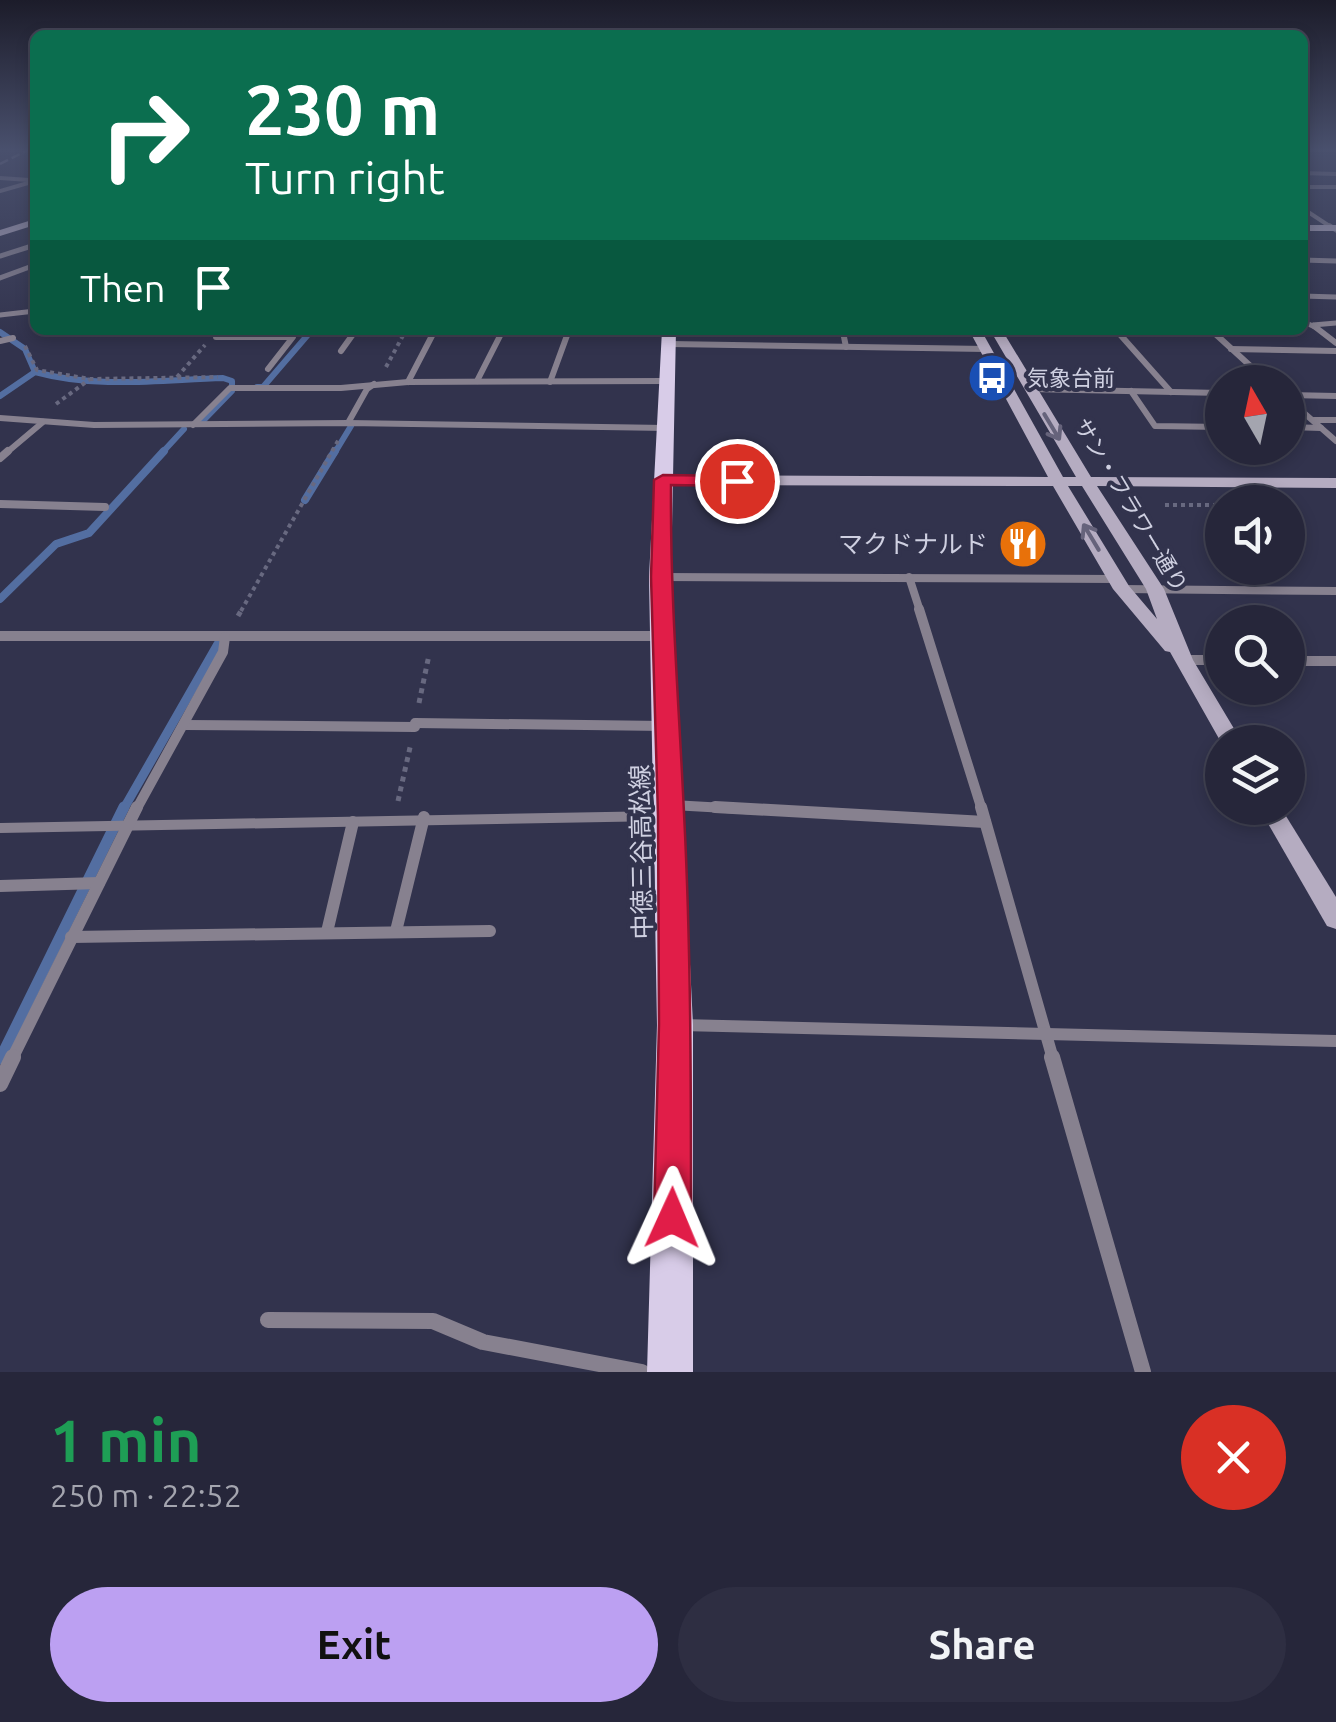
<!DOCTYPE html>
<meta charset="utf-8">
<style>
body{margin:0;font-family:Ubuntu,"Noto Sans JP",sans-serif;background:#2e2e42;color:#f1f3f6;height:100vh;display:flex;flex-direction:column;font-size:38px;white-space:nowrap}
*{box-sizing:border-box;margin:0}
p{font-size:32px;color:#a4a5af}
.icon{flex:none;width:55px;height:55px;fill:none;stroke:currentColor;stroke-width:2;stroke-linecap:round;stroke-linejoin:round}
.map{position:relative;height:1372px;overflow:hidden}
.details{display:flex;flex-direction:column;background:#26263a;flex:1}
.details>*{flex:none}
.top-card{position:absolute;left:30px;top:30px;width:1278px;height:305px;border-radius:15px;box-shadow:0 5px 15px #0003,0 0 0 2px #424354;background:#0b6e4f;color:#fff;overflow:hidden}
.needle{width:65px;rotate:351deg}
.fabs{position:absolute;left:1205px;top:365px;display:grid;gap:20px}
.fabs a{display:grid;place-items:center;width:100px;height:100px;border-radius:50%;background:#26263a;box-shadow:0 5px 15px #0003,0 0 0 2px #424354;font-size:50px}
.pin{position:absolute;display:grid;place-items:center;width:85px;height:85px;color:#fff;margin:-42px;border:5px solid #fff;border-radius:50%;box-shadow:0 2px 10px #0007}
.me{position:absolute;width:110px;margin:-55px;rotate:1deg;stroke-linejoin:round;filter:drop-shadow(0 0 8px #0008)}
.turn{display:flex;align-items:center;gap:35px;height:210px;padding:0 50px;font-size:45px}
.turn .icon{width:130px;height:130px;stroke-width:2.5}
.turn b{display:block;font-size:70px;line-height:85px}
.then{display:flex;align-items:center;height:95px;padding:0 50px;background:#0003;gap:20px;font-size:38px}
.round{display:grid;place-items:center;flex:none;width:105px;height:105px;border-radius:52px;background:#2e2e42}
.overview{display:flex;align-items:center;justify-content:space-between;height:170px;padding:0 50px}
h1{font-size:60px;font-weight:600;line-height:75px;color:#1e9e55}
.action{display:flex;gap:20px;margin-top:auto;padding:20px 50px}
.action a{flex:1;height:115px;border-radius:60px;background:#bca0f2;color:#111;font-size:40px;font-weight:600;line-height:115px;text-align:center}
.action a+a{background:#2e2e42;color:#f1f3f6}
.map>svg:first-child{display:block}
.lines{fill:none;stroke-linecap:round;stroke-linejoin:round}
.stream-far3{stroke:#536ea1;stroke-width:6}
.stream-far2{stroke:#536ea1;stroke-width:8}
.stream-far1{stroke:#536ea1;stroke-width:9}
.stream{stroke:#536ea1;stroke-width:11}
.path-far1{stroke:#686980;stroke-width:4;stroke-dasharray:4 4;stroke-linecap:butt}
.path{stroke:#686980;stroke-width:5;stroke-dasharray:5 5;stroke-linecap:butt}
.lane{stroke:#87818f;stroke-width:10}
.street-far6{stroke:#87818f;stroke-width:4}
.street-far5{stroke:#87818f;stroke-width:5}
.street-far4{stroke:#87818f;stroke-width:6}
.street-far3{stroke:#87818f;stroke-width:8}
.street-far2{stroke:#87818f;stroke-width:10}
.street-far1{stroke:#87818f;stroke-width:12}
.street{stroke:#87818f;stroke-width:16}
.secondary{fill:#b5acc1;fill-rule:evenodd}
.primary{fill:#d8cce8;fill-rule:evenodd}
.rail{stroke:#a5a6b9;stroke-width:2.5;stroke-dasharray:9 4;stroke-linecap:butt}
.oneway{stroke:#66637b}
.route{fill:#e11d48;stroke:#92132f;stroke-width:2.5}
.labels{text-anchor:middle;stroke-width:8;stroke-linejoin:round;paint-order:stroke}
.far-poi-label{font-size:22px;fill:#cfd0e1;stroke:#32334d;text-anchor:start}
.far-street-label{font-size:22px;fill:#cfd0e1;stroke:#32334d}
.poi-label{font-size:25px;fill:#cfd0e1;stroke:#32334d;text-anchor:end}
.street-label{font-size:25px;fill:#cfd0e1;stroke:#32334d}
</style>
<div class="map">
<svg width="1336" height="1372" viewBox="0 0 1336 1372">
<rect width="100%" height="100%" fill="#32334d"/>
<g class="lines">
<!-- stream-far3 -->
<g class="stream-far3">
<path d="M 0,332 L 25,349 L 35,372 C 97,389 159,380 223,378 L 232,381 L 232,391 L 201,423"/>
<polyline points="257,387 263,387 312,330"/>
<polyline points="0,396 35,372"/>
<polyline points="161,454 184,429"/>
<polyline points="334,454 351,426"/>
</g>
<!-- stream-far2 -->
<g class="stream-far2">
<polyline points="305,500 335,451"/>
<polyline points="0,599 56,544 89,533 164,451"/>
</g>
<!-- stream-far1 -->
<polyline class="stream-far1" points="123,810 218,644"/>
<!-- stream -->
<polyline class="stream" points="0,1059 124,807"/>
<!-- path-far1 -->
<g class="path-far1">
<polyline points="25,346 37,370 90,379 218,377"/>
<polyline points="386,367 406,330"/>
<polyline points="177,377 205,345"/>
<polyline points="56,404 90,379"/>
<polyline points="1165,505 1222,505"/>
<polyline points="241,611 339,439"/>
</g>
<!-- path -->
<g class="path">
<polyline points="238,616 242,609"/>
<polyline points="419,703 429,655"/>
<polyline points="398,801 411,743"/>
</g>
<!-- lane -->
<polyline class="lane" points="0,828 662,816"/>
<!-- street-far6 -->
<g class="street-far6">
<polyline points="1302,150 1336,150"/>
<polyline points="1302,173 1336,174"/>
<polyline points="0,178 29,180"/>
<polyline points="1302,187 1336,187"/>
<polyline points="0,191 35,181"/>
<polyline points="1302,208 1334,229"/>
</g>
<!-- street-far5 -->
<g class="street-far5">
<polyline points="1330,226 1336,230"/>
<polyline points="0,256 35,245"/>
<polyline points="1302,260 1336,261"/>
<polyline points="0,278 35,265"/>
<polyline points="1302,296 1336,297"/>
<polyline points="0,315 35,311"/>
<polyline points="1302,321 1317,328"/>
<polyline points="1313,325 1336,323"/>
</g>
<!-- street-far4 -->
<g class="street-far4">
<polyline points="1314,326 1336,343"/>
<polyline points="742,330 843,332 846,347"/>
<polyline points="1116,330 1171,392"/>
<polyline points="1211,330 1268,382"/>
<polyline points="216,337 293,337 268,369"/>
<polyline points="0,341 13,338"/>
<polyline points="670,344 986,349"/>
<polyline points="1231,349 1336,351"/>
<polyline points="341,351 356,330"/>
<polyline points="477,381 503,330"/>
<polyline points="408,382 435,330"/>
<polyline points="550,382 569,330"/>
<polyline points="1029,389 1222,393"/>
<polyline points="1131,391 1155,426 1222,427"/>
<polyline points="1288,395 1336,396"/>
<polyline points="1288,399 1336,441"/>
<polyline points="0,418 94,425 348,423 665,428"/>
<polyline points="1314,420 1336,420"/>
<polyline points="348,423 367,389 374,384"/>
<polyline points="193,425 230,388 341,388 408,382 666,381"/>
<polyline points="1288,427 1321,428"/>
<polyline points="5,454 43,422"/>
</g>
<!-- street-far3 -->
<g class="street-far3">
<polyline points="0,458 8,451"/>
<polyline points="0,504 105,507"/>
<polyline points="661,577 1116,579"/>
<polyline points="909,577 920,611"/>
<polyline points="1122,589 1336,591"/>
</g>
<!-- street-far2 -->
<g class="street-far2">
<polyline points="919,609 982,810"/>
<polyline points="0,636 663,636"/>
<polyline points="1183,660 1222,660"/>
<polyline points="1288,661 1336,661"/>
<polyline points="415,723 664,726"/>
<polyline points="186,725 415,727"/>
<polyline points="672,805 761,810"/>
<polyline points="136,810 223,652 225,637"/>
</g>
<!-- street-far1 -->
<g class="street-far1">
<polyline points="715,807 985,822"/>
<polyline points="981,807 1053,1059"/>
<polyline points="0,886 99,883"/>
<polyline points="396,931 424,817"/>
<polyline points="327,932 353,822"/>
<polyline points="71,937 490,931"/>
<polyline points="681,1025 1336,1041"/>
<polyline points="12,1059 137,807"/>
</g>
<!-- street -->
<g class="street">
<polyline points="1052,1057 1143,1372"/>
<polyline points="0,1084 13,1057"/>
<polyline points="268,1320 433,1321 483,1342 642,1372"/>
</g>
<!-- secondary -->
<g class="secondary">
<polygon points="35,219 35,225 0,236 0,230"/>
<rect x="1302" y="225" width="34" height="6"/>
<path d="M 969,330 L 981,330 L 1063,477 L 1076,477 L 990,330 L 1002,330 L 1091,477 L 1336,478 L 1336,488 L 1097,486 L 1164,589 L 1193,660 L 1242,742 L 1222,744 L 1170,652 L 1165,651 L 1113,589 L 1053,486 L 663,485 L 655,480 L 663,475 L 1048,477 ZM 1068,486 L 1082,486 L 1146,589 L 1157,619 L 1129,586 Z"/>
<polygon points="1259,808 1281,808 1336,897 1336,929 1327,926"/>
</g>
<!-- primary -->
<polygon class="primary" points="662,330 676,330 671,577 693,1025 693,1372 647,1372 657,1025 649,577"/>
<!-- rail -->
<polyline class="rail" points="0,164 32,148"/>
</g>
<!-- one-way arrows -->
<defs><path id="oneway-shaft" d="M-6 0H5M1.5-3L5.5 0L1.5 3" fill="none" stroke-width="1.6" stroke-linecap="round" stroke-linejoin="round" transform="scale(2.5)"/></defs>
<g class="oneway">
<use href="#oneway-shaft" transform="translate(1052 427) rotate(59)"/>
<use href="#oneway-shaft" transform="translate(1091 537) rotate(-121)"/>
</g>
<!-- sky -->
<linearGradient id="sky" x2="0" y2="1"><stop stop-color="#1c1c2a"/><stop offset="0.44" stop-color="#49506d"/><stop offset="1" stop-color="#49506d" stop-opacity="0"/></linearGradient>
<rect width="1336" height="340" fill="url(#sky)"/>
<!-- route -->
<path class="route" d="M 663,475 L 737,476 L 746,481 L 737,486 L 671,485 C 670,595 679,704 684,813 C 691,948 691,1083 691,1218 L 686,1230 L 672,1236 L 659,1230 L 654,1218 L 659,1024 L 658,816 L 651,577 L 654,480 Z"/>
<!-- icons -->
<defs>
<g id="bus-disc" transform="scale(2.5)"><circle r="9.5" fill="#1a4fb4" stroke="#32334d"/><path d="M-5-6H5V4H4V6H2V4H-2V6H-4V4H-5ZM-3.5-4V0h7V-4ZM-3.5 1.2v1.5H-2V1.2ZM2 1.2v1.5H3.5V1.2Z" fill="#fff"/></g>
<g id="restaurant-disc" transform="scale(2.5)"><circle r="9.5" fill="#e8710a" stroke="#32334d"/><path d="M-5-6h1v4h1v-4h1v4h1v-4h1v5L-1.5 .5V6h-2V.5L-5-1ZM5-6V6H3V1.5H1.5Q1.5-4 5-6Z" fill="#fff"/></g>
</defs>
<g fill-rule="evenodd">
<use href="#bus-disc" x="992" y="378"/>
<use href="#restaurant-disc" x="1023" y="544"/>
</g>
<g class="labels">
<!-- far-poi labels -->
<g class="far-poi-label">
<text x="1027" y="386">気象台前</text>
</g>
<!-- far-street labels -->
<g class="far-street-label">
<text transform="translate(1131 505) rotate(59)" y="8">サン・フラワー通り</text>
</g>
<!-- poi labels -->
<g class="poi-label">
<text x="988" y="553">マクドナルド</text>
</g>
<!-- street labels -->
<g class="street-label">
<text transform="translate(641 852) rotate(-91)" y="9">中徳三谷高松線</text>
</g>
</g>
</svg>
<div class="fabs">
<a><svg class="needle" viewBox="-14 -14 28 28"><path d="M0-13l5 13h-10z" fill="#e53935"/><path d="M0 13l5-13h-10z" fill="#a4a5af"/></svg></a>
<a><svg class="icon" aria-label="sound" viewBox="0 0 24 24"><path d="M4 9h4l5-4v14l-5-4H4zM17 9q2 3 0 6"/></svg></a>
<a><svg class="icon" aria-label="search" viewBox="0 0 24 24"><circle cx="10" cy="10" r="6"/><path d="M15 15l6 6"/></svg></a>
<a><svg class="icon" aria-label="layers" viewBox="0 0 24 24"><path d="M12 4l9 5-9 5-9-5zM3 14l9 5 9-5"/></svg></a>
</div>
<div class="pin" style="left:737px;top:481px;background:#d93025"><svg class="icon" aria-label="arrive" viewBox="0 0 24 24"><path d="M6 21V4h12l-3 4 3 4H6"/></svg></div>
<svg class="me" style="left:672px;top:1218px" viewBox="-20 -20 40 40"><path d="M0-17L14 15 0 8-14 15z" fill="#e11d48" stroke="#fff" stroke-width="4"/></svg>
<div class="top-card">
<div class="turn"><svg class="icon" aria-label="right" viewBox="0 0 24 24"><path d="M7 20v-9h11M14 6l5 5-5 5"/></svg><div><b>230 m</b>Turn right</div></div>
<div class="then">Then<svg class="icon" aria-label="arrive" viewBox="0 0 24 24"><path d="M6 21V4h12l-3 4 3 4H6"/></svg></div>
</div>
</div>
<section class="details">
<div class="overview"><div><h1>1 min</h1><p>250 m · 22:52</p></div><a class="round" style="background:#d93025;color:#fff"><svg class="icon" aria-label="close" viewBox="0 0 24 24"><path d="M6 6l12 12M18 6L6 18"/></svg></a></div>
<div class="action"><a>Exit</a><a>Share</a></div>
</section>
